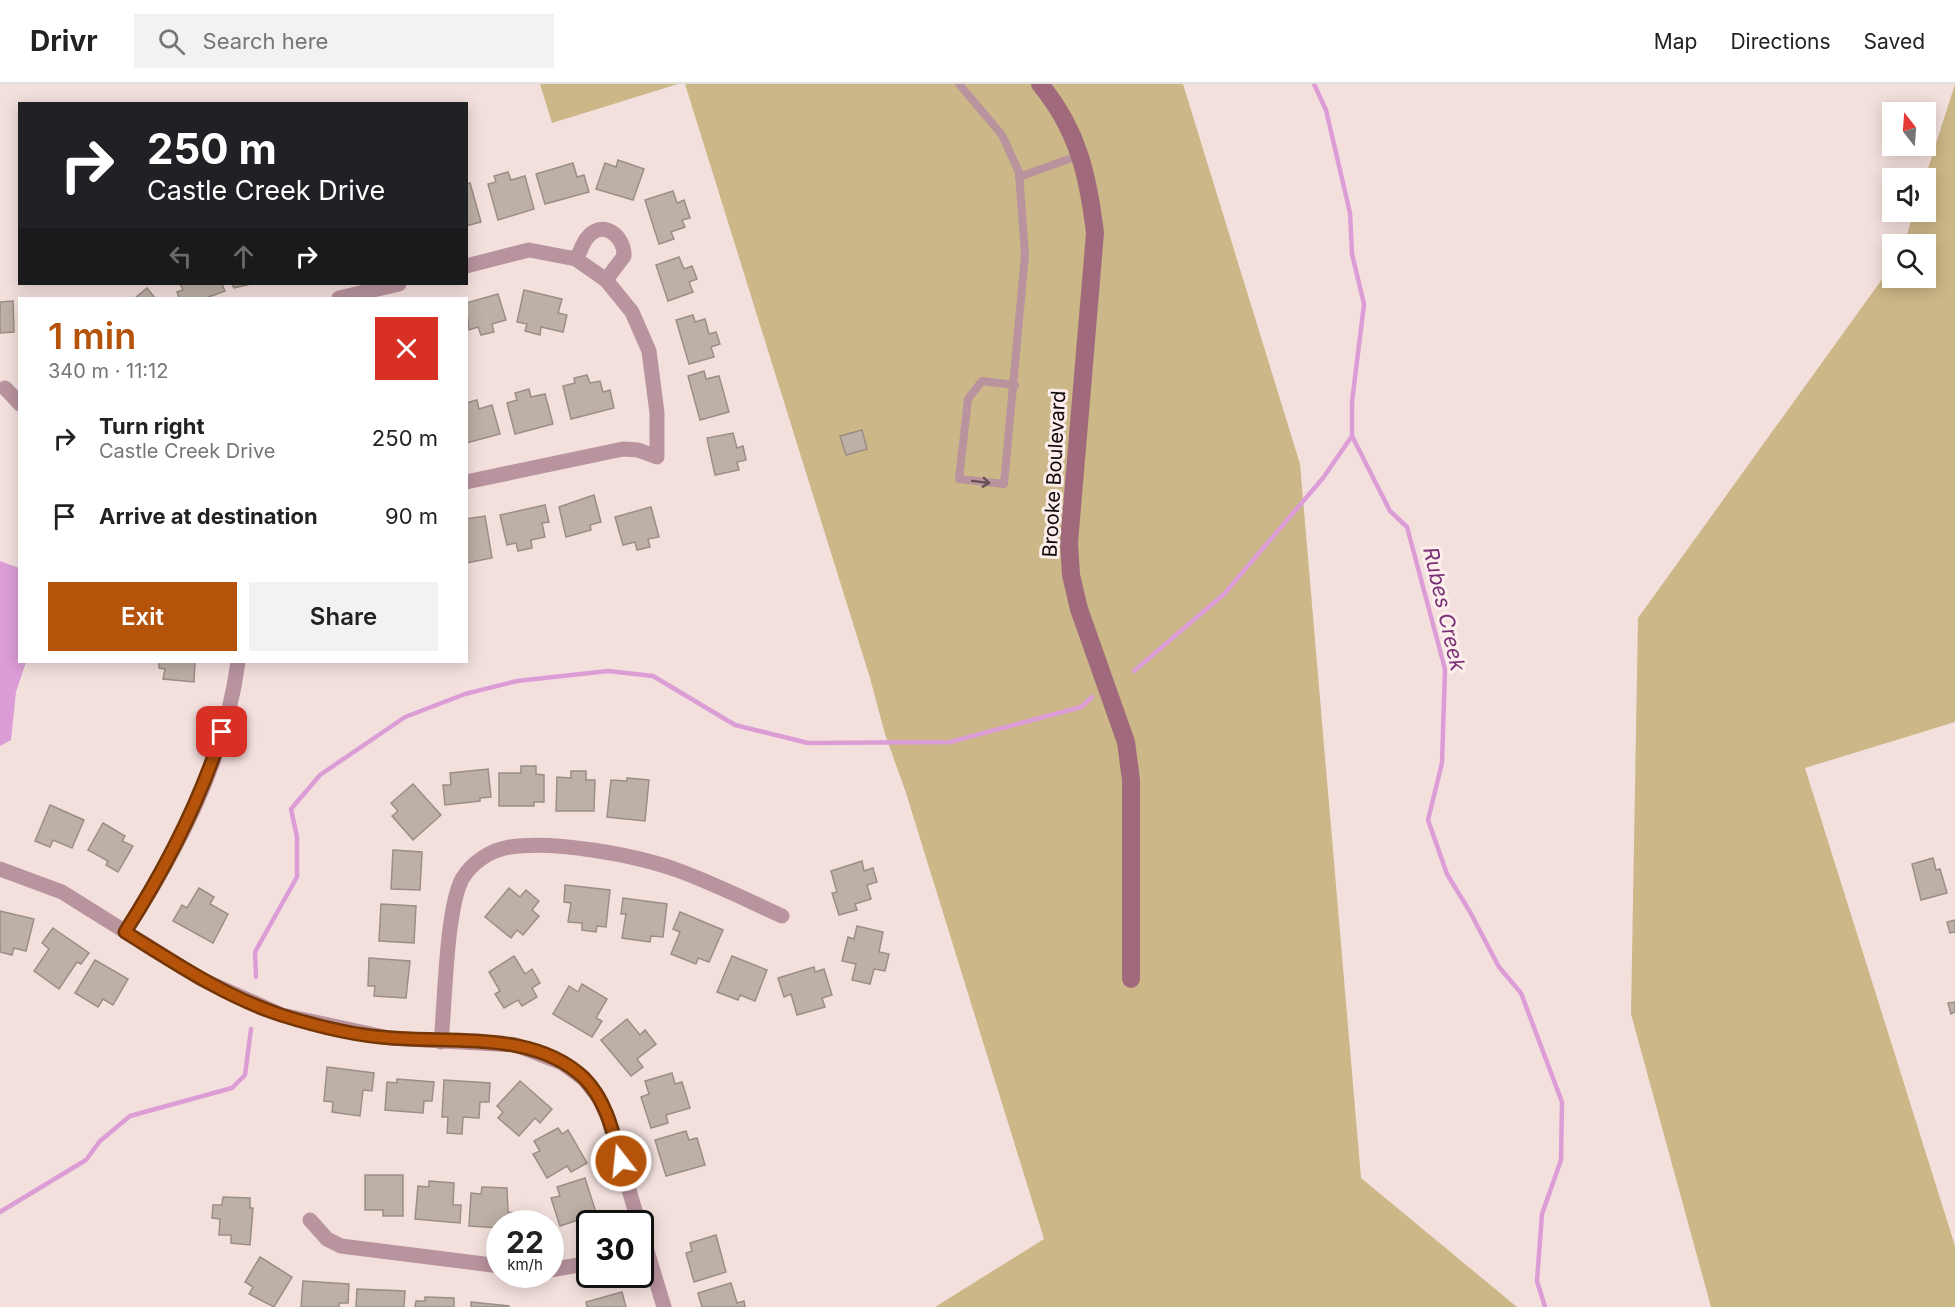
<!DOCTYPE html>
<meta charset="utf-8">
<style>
body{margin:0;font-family:Inter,sans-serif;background:#f2f2f2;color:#222;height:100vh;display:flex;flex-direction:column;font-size:22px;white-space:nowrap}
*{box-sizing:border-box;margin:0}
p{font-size:20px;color:#767676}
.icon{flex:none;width:33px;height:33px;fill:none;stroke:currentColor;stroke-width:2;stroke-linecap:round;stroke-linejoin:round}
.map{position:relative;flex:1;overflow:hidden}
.details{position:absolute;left:18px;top:213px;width:450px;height:366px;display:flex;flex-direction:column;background:#fff;border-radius:0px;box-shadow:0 3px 15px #0003}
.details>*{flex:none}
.hud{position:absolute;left:18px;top:18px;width:450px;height:183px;border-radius:0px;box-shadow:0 3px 15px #0003;background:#202124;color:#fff;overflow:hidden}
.needle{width:39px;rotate:343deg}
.buttons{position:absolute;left:1882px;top:18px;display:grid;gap:12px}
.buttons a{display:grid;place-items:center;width:54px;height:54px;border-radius:0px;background:#fff;box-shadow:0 3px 15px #0003;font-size:30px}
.speed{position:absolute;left:486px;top:1126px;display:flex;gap:12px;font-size:30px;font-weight:700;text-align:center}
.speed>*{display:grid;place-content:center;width:78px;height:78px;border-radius:50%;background:#fff;box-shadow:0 3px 15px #0003;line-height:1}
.speed small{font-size:15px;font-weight:400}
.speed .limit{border:3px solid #111;border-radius:9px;background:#fff;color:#111}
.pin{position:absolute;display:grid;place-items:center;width:51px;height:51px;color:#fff;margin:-26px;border-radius:12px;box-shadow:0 3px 9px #0006}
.me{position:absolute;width:66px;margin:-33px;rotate:344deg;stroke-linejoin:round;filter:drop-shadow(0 0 4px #0008)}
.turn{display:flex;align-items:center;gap:21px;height:126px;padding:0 30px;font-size:27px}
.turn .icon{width:78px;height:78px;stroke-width:2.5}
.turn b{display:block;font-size:42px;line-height:51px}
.lanes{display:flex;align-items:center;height:57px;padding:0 30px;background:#0003;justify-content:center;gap:30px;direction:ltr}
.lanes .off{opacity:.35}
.round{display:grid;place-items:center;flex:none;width:63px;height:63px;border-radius:0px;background:#f2f2f2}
.head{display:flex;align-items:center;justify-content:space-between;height:102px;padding:0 30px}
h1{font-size:36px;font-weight:600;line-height:45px;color:#b45309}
.action{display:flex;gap:12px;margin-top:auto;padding:12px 30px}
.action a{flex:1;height:69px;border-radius:0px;background:#b45309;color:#fff;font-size:24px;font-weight:600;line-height:69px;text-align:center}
.action a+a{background:#f2f2f2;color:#222}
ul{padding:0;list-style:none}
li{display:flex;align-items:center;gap:18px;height:78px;padding:0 30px}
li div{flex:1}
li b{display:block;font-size:22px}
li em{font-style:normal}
header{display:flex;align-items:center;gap:36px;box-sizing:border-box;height:84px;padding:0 30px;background:#fff;border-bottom:2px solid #e0e0e0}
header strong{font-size:28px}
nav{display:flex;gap:33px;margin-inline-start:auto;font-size:21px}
.search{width:420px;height:54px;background:#f2f2f2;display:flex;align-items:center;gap:15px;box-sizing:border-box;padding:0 21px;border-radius:0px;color:#767676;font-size:22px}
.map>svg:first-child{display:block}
.green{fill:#cbb787}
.water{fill:#dc9dd7}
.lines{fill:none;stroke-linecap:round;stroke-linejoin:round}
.stream{stroke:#dc9dd7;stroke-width:4.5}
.building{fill:#bdb0a6;stroke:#9b8e85;stroke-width:1.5}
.lane{stroke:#b9939e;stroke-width:8}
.street{stroke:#b9939e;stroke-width:15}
.secondary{stroke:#a06a7c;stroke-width:18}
.oneway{stroke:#644f54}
.route-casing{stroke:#753606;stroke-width:15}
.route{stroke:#b45309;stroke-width:10}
.labels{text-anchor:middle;stroke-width:6;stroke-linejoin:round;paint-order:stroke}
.street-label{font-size:20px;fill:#100b0a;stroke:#fdeeec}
.water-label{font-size:21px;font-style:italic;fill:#782f75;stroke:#fdeeec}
</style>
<header>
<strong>Drivr</strong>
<div class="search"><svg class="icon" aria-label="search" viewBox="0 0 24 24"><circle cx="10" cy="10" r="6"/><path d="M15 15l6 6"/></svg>Search here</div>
<nav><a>Map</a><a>Directions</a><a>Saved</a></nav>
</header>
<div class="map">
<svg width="1955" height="1223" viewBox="0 0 1955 1223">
<rect width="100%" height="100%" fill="#f3e0dd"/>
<!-- green -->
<g class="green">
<polygon points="540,0 678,0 552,39"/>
<polygon points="685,0 1183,0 1300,380 1361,1094 1517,1223 935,1223 1044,1155 906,709 885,650 870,594"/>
<polygon points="1955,0 1955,638 1805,684 1955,1162 1955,1223 1711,1223 1631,930 1638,534 1893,180 1893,194 1926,194 1926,160 1904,160 1914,128 1926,128 1925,94"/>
</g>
<!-- water -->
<polygon class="water" points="0,477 19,484 20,578 26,578 16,608 11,656 0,662"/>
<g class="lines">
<!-- stream -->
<g class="stream">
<polyline points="1314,0 1326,26 1350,129 1352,170 1364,220 1352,318 1352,352 1390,427 1407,443 1445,585 1442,679 1428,736 1447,790 1470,828 1499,883 1521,909 1562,1018 1561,1076 1542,1130 1537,1197 1545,1223"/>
<polyline points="1134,587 1224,510 1323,394 1352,352"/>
<polyline points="256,893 255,868 297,793 297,753 291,725 320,691 405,633 465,610 517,597 608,587 653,592 735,641 808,659 950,658 1081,623 1092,613"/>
<polyline points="0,1128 86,1076 100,1057 130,1032 232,1004 245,991 251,945"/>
</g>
</g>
<!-- building -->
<g class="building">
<polygon points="618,76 644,85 633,116 596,105 605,79 616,83"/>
<polygon points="573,79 577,93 584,91 589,108 545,120 536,90"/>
<polygon points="508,88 511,96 525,92 534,125 498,136 488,100 496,98 494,92"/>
<polygon points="470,99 481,138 466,142 466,100"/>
<polygon points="673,107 677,119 684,116 690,134 682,136 685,143 671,148 674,155 659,160 645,116"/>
<polygon points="679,173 684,185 692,182 697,195 689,198 693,208 668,217 656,181"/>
<polygon points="180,200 222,200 225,207 206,214 179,214 177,208 183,206"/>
<polygon points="232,200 251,200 234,204"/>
<polygon points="147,204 155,214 135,214"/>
<polygon points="524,206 562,215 558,229 567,231 563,248 541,243 540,251 525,247 527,240 517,238"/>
<polygon points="498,210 506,236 492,240 494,248 481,251 478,243 469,246 466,219"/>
<polygon points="13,217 14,248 0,249 0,218"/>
<polygon points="693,231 695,238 705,235 709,250 716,248 720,260 711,263 714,273 689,280 676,236"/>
<polygon points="704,287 706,295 719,292 729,328 700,336 688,292"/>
<polygon points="587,291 590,299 600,297 603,308 610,306 614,324 571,335 563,302 575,299 574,294"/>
<polygon points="529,305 531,313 545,310 553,340 515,350 507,319 517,316 515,309"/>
<polygon points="477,316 479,325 492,321 500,350 466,359 466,319"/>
<polygon points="862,346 867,365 846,371 840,352"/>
<polygon points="733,349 737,364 743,362 746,376 737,378 739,386 715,391 707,354"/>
<polygon points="594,411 601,438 590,441 591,446 566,453 559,423"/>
<polygon points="545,421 549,438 542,439 545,453 531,456 532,464 518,467 516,459 507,461 500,431"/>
<polygon points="651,423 659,453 648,455 650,463 637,466 635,458 623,461 615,433"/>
<polygon points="485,432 492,474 466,479 466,435"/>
<polygon points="159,578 195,578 194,598 163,595 165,585 159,584"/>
<polygon points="521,682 536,682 536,690 544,691 544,718 534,718 534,722 499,722 499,689 521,689"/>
<polygon points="488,685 491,713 480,714 480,717 445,721 443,701 451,701 450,689"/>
<polygon points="571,687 586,687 586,696 595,696 594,727 556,727 557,693 571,694"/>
<polygon points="627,694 649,696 645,737 607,733 611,696 627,697"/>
<polygon points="413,700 441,731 413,756 392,732 398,727 391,719"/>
<polygon points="50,721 84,736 72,764 53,756 50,763 35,757"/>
<polygon points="103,739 125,752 122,757 133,762 118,788 106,781 108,777 88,766"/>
<polygon points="393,766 422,768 420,806 391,805"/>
<polygon points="1933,774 1936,786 1940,785 1947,809 1921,816 1912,780"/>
<polygon points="862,777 864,787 873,784 877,798 867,801 871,815 855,820 857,826 839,831 832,809 837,808 831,787"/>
<polygon points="565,801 610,806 606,843 597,842 596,848 582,846 582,839 568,838 571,819 564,818"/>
<polygon points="199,804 214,813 210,820 228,830 213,859 173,837 182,821 187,824"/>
<polygon points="509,804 520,813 526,806 539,817 532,826 539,832 523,851 517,846 511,854 485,833"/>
<polygon points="623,814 667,820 663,853 651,852 650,858 622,854 626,830 621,830"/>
<polygon points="381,820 416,822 414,859 379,857"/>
<polygon points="0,827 34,835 26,867 14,864 12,871 0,868"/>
<polygon points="680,828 723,846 709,878 698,874 696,880 671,870 680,848 673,845"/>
<polygon points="1955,836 1955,848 1950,849 1947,838"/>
<polygon points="857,842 883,848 879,868 889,870 885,887 874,885 870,900 852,896 856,880 842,877 848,853 854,855"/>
<polygon points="53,844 89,869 81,880 77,878 59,905 34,887 49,865 42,859"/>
<polygon points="514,872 525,890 532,885 540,899 532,904 537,913 522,922 518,916 504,924 495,910 500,907 489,888"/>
<polygon points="732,872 767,886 755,917 740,911 738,916 717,908"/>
<polygon points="369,874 410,877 406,914 374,912 375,902 368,902"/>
<polygon points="95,876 128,895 113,921 103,915 98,923 75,909"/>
<polygon points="814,883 815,888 824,885 832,911 822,914 825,923 797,931 791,910 784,913 778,894"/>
<polygon points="582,900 607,915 596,934 602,937 592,953 553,930 569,902 578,908"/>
<polygon points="1955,918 1955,928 1951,930 1948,919"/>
<polygon points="627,935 640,951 645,946 656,960 637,975 643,983 631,992 601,956"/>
<polygon points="327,983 374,989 372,1007 363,1006 360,1032 332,1028 333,1018 324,1017"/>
<polygon points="672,989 675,1000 682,998 690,1024 666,1031 668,1039 651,1044 641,1013 649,1010 645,997"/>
<polygon points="397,995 434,998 432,1017 424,1017 423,1029 385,1026 387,998 397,999"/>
<polygon points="444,996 490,999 489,1018 480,1018 479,1034 463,1033 462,1050 447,1049 448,1033 442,1033"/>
<polygon points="520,997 552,1025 540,1039 535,1034 519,1052 498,1034 503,1028 497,1022"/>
<polygon points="558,1044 562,1050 568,1046 587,1079 571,1088 567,1082 547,1094 533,1070 540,1067 534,1057"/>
<polygon points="686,1047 689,1056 697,1054 705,1081 666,1092 655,1056"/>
<polygon points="365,1091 403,1091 403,1132 383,1132 383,1126 365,1126"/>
<polygon points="585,1094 599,1138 583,1143 581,1135 560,1142 551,1114 560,1112 557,1103"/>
<polygon points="429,1097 454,1099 453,1121 461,1121 460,1139 415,1135 418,1102 429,1103"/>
<polygon points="482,1103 507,1104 508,1128 515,1129 514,1140 500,1140 500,1144 469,1142 471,1109 481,1110"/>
<polygon points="223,1113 250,1114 250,1124 253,1124 250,1161 231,1159 231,1151 219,1151 220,1135 212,1134 213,1121 222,1121"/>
<polygon points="716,1151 726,1188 694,1198 686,1169 692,1167 690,1159"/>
<polygon points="260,1173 292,1193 274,1223 249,1210 253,1203 245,1198"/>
<polygon points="303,1197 349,1200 348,1219 339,1219 339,1223 301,1223"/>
<polygon points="731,1199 737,1219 744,1217 745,1223 702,1223 698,1209"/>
<polygon points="357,1205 405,1207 404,1223 356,1223"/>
<polygon points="622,1208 626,1223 587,1223 586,1218"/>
<polygon points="425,1213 454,1214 454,1223 415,1223 416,1217 425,1217"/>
<polygon points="471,1218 509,1222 509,1223 471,1223"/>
</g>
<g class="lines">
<!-- lane -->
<g class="lane">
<polyline points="959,0 1002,51 1019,88 1025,171 1004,400 959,395 968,315 982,297 1015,301"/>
<polyline points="1019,93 1080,71"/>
</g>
<!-- street -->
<g class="street">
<path d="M 576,175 C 580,169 582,160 587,154 C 602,134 625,152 624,172 L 606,196"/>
<polyline points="466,182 529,166 576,175 606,196 632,228 649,267 657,329 657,373 638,366 623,365 466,398"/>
<polyline points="339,214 399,200"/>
<polyline points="5,304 20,320"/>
<polyline points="0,785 62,808 201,895 282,931 389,954 516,961 562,979 584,995 599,1014 608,1034 639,1140"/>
<path d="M 125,848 C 178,765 225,676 238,578"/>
<path d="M 441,958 C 445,919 446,826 462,795 C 472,778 491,766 510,763 C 554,756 635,771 677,786 C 713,799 747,816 782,832"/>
<polyline points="310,1136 327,1155 341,1162 500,1182"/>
<polyline points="640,1144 664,1223"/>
<polyline points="550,1186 590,1179"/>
</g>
<!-- secondary -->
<path class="secondary" d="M 1040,0 C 1078,46 1088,91 1095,149 L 1069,459 L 1071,491 L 1079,525 L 1126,658 L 1131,696 L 1131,895"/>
</g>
<!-- one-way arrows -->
<defs><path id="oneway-shaft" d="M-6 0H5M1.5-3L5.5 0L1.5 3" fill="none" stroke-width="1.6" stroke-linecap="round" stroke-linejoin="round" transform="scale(1.5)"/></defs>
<use class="oneway" href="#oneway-shaft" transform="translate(981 398) rotate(7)"/>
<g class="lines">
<!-- route casing -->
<g class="route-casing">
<path id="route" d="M 222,648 C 199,720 166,784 125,848 C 175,879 224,912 281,931 C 316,942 356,952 392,954 C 454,959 535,947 584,994 C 606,1016 613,1048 621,1077"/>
</g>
<!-- route -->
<use href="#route" class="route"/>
</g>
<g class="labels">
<!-- street labels -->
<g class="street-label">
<text transform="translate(1054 390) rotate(-87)" y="7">Brooke Boulevard</text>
</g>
<!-- water labels -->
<g class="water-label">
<text transform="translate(1444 525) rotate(77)" y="7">Rubes Creek</text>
</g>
</g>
</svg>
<div class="buttons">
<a><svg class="needle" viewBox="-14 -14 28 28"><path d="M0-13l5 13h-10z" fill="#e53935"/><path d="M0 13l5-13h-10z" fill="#767676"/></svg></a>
<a><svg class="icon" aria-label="sound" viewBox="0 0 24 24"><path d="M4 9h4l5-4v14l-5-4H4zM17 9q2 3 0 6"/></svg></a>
<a><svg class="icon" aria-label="search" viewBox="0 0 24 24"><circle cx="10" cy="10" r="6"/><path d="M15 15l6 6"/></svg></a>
</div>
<div class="speed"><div>22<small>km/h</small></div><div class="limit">30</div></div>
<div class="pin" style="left:222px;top:648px;background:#d93025"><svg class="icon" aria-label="arrive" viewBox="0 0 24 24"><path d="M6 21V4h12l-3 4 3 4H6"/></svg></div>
<svg class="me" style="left:621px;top:1077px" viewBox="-20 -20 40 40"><circle r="17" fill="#b45309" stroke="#fff" stroke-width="3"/><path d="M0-11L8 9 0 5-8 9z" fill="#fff"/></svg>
<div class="hud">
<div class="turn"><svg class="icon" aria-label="right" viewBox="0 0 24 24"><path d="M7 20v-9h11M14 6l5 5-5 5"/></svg><div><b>250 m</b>Castle Creek Drive</div></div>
<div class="lanes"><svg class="icon off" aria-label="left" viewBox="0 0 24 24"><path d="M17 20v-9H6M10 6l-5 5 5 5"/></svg><svg class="icon off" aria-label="ahead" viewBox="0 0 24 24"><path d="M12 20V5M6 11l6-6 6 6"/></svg><svg class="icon" aria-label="right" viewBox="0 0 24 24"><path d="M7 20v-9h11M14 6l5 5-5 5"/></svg></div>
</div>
<section class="details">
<div class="head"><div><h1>1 min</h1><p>340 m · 11:12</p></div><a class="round" style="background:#d93025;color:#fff"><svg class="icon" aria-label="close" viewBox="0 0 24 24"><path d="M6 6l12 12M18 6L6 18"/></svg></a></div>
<ul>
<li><svg class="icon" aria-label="right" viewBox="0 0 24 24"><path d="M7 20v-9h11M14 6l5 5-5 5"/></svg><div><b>Turn right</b><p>Castle Creek Drive</p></div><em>250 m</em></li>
<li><svg class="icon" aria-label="arrive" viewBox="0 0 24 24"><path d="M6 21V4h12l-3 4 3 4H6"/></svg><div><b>Arrive at destination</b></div><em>90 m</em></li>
</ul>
<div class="action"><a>Exit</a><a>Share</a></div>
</section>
</div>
